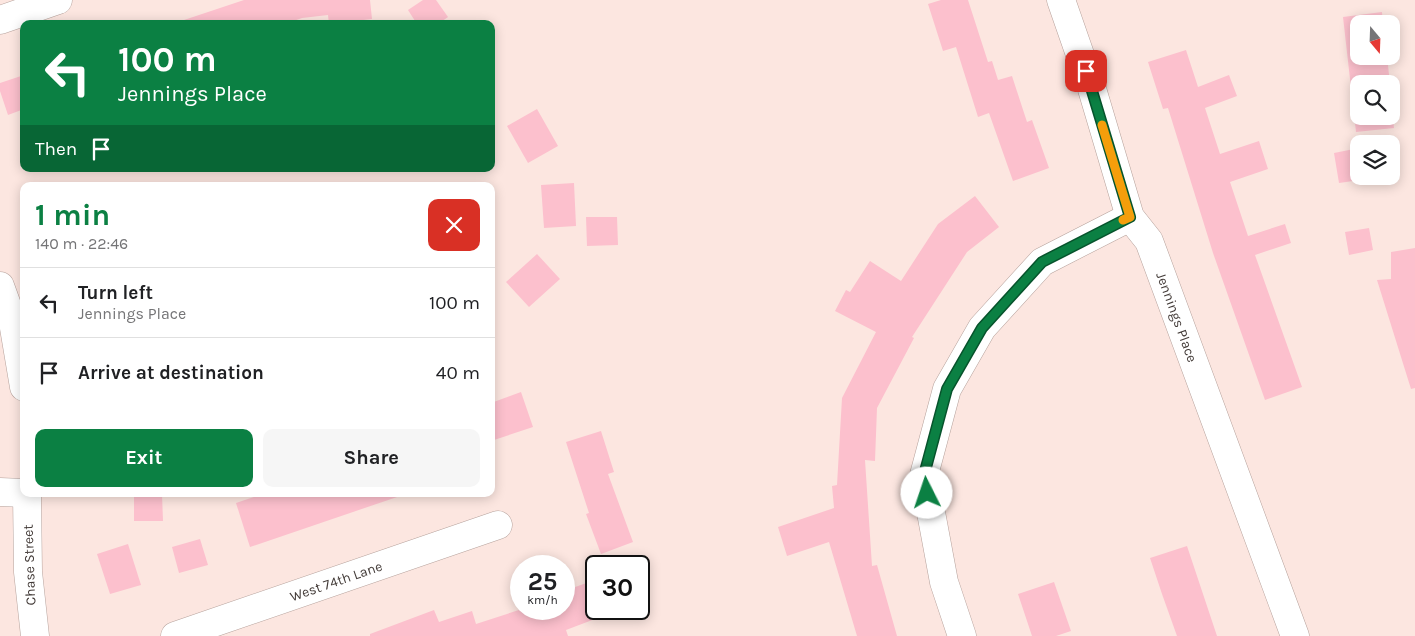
<!DOCTYPE html>
<meta charset="utf-8">
<style>
body{margin:0;font-family:Karla,sans-serif;background:#f6f6f6;color:#202124;height:100vh;display:flex;flex-direction:column;font-size:19px;white-space:nowrap}
*{box-sizing:border-box;margin:0}
p{font-size:16px;color:#757577}
.icon{flex:none;width:28px;height:28px;fill:none;stroke:currentColor;stroke-width:2;stroke-linecap:round;stroke-linejoin:round}
.map{position:relative;flex:1;overflow:hidden}
.sheet{position:absolute;left:20px;top:182px;width:475px;height:315px;display:flex;flex-direction:column;background:#fff;border-radius:10px;box-shadow:0 2px 12px #0003}
.sheet>*{flex:none}
.guide{position:absolute;left:20px;top:20px;width:475px;height:152px;border-radius:10px;box-shadow:0 2px 12px #0003;background:#0b8043;color:#fff;overflow:hidden}
.needle{width:32px;rotate:161deg}
.buttons{position:absolute;left:1350px;top:15px;display:grid;gap:10px}
.buttons a{display:grid;place-items:center;width:50px;height:50px;border-radius:10px;background:#fff;box-shadow:0 2px 12px #0003;font-size:25px}
.speed{position:absolute;left:510px;top:555px;display:flex;gap:10px;font-size:25px;font-weight:700;text-align:center}
.speed>*{display:grid;place-content:center;width:65px;height:65px;border-radius:50%;background:#fff;box-shadow:0 2px 12px #0003;line-height:1}
.speed small{font-size:12px;font-weight:400}
.speed .limit{border:2px solid #111;border-radius:8px;background:#fff;color:#111}
.pin{position:absolute;display:grid;place-items:center;width:42px;height:42px;color:#fff;margin:-21px;border-radius:10px;box-shadow:0 2px 8px #0006}
.me{position:absolute;width:55px;margin:-28px;rotate:356deg;stroke-linejoin:round;filter:drop-shadow(0 0 4px #0008)}
.turn{display:flex;align-items:center;gap:18px;height:105px;padding:0 15px;font-size:22px}
.turn .icon{width:65px;height:65px;stroke-width:2.5}
.turn b{display:block;font-size:35px;line-height:42px}
.then{display:flex;align-items:center;height:48px;padding:0 15px;background:#0003;gap:10px;font-size:19px}
.round{display:grid;place-items:center;flex:none;width:52px;height:52px;border-radius:10px;background:#f6f6f6}
.overview{display:flex;align-items:center;justify-content:space-between;height:85px;padding:0 15px}
h1{font-size:30px;font-weight:700;line-height:38px;color:#0b8043}
.cta{display:flex;gap:10px;margin-top:auto;padding:10px 15px}
.cta a{flex:1;height:58px;border-radius:10px;background:#0b8043;color:#fff;font-size:20px;font-weight:700;line-height:58px;text-align:center}
.cta a+a{background:#f6f6f6;color:#202124}
ul{padding:0;list-style:none}
li{display:flex;align-items:center;gap:15px;height:70px;padding:0 15px;border-top:1px solid #e0e0e0}
li div{flex:1}
li b{display:block;font-size:19px}
li em{font-style:normal}
.map>svg:first-child{display:block}
.building{fill:#fcc0cd}
.lines{fill:none;stroke-linecap:round;stroke-linejoin:round}
.minor-casing{stroke:#b6a29c;stroke-width:29}
.minor{stroke:#fff;stroke-width:28}
.route-casing{stroke:#07532c;stroke-width:12}
.route{stroke:#0b8043;stroke-width:9}
.slow{stroke:#f59e0b;stroke-width:9}
.labels{text-anchor:middle;stroke-width:5;stroke-linejoin:round;paint-order:stroke}
.street-label{font-size:14px;fill:#433b38;stroke:#fff}
</style>
<div class="map">
<svg width="1415" height="636" viewBox="0 0 1415 636">
<rect width="100%" height="100%" fill="#fce6e0"/>
<!-- building -->
<g class="building">
<polygon points="244,0 370,0 372,19 329,24 328,15 302,18 285,24 184,24 184,20"/>
<polygon points="423,0 436,0 448,17 438,24 417,24 408,10"/>
<polygon points="941,0 968,0 988,62 992,61 998,80 1012,76 1027,122 1032,120 1049,168 1013,181 989,113 978,117 956,47 943,51 928,4"/>
<polygon points="1382,12 1383,24 1359,24 1359,56 1387,56 1390,84 1359,84 1359,116 1391,116 1391,98 1394,128 1356,132 1343,17"/>
<polygon points="1186,50 1198,87 1229,75 1237,96 1205,108 1220,154 1259,141 1268,169 1230,182 1248,236 1285,224 1291,243 1255,255 1302,387 1265,400 1213,253 1168,108 1163,109 1148,62"/>
<polygon points="24,75 24,109 8,115 0,91 0,83"/>
<polygon points="537,109 558,146 528,163 507,126"/>
<polygon points="1354,149 1360,180 1339,183 1334,153"/>
<polygon points="574,183 576,226 544,228 541,185"/>
<polygon points="975,196 999,227 967,252 912,337 914,338 877,408 875,461 865,460 872,566 877,565 897,636 857,636 829,542 787,556 778,527 834,508 832,486 837,485 842,398 876,332 835,311 846,290 850,292 870,261 901,281 938,224"/>
<polygon points="586,217 617,217 618,245 587,246"/>
<polygon points="1369,228 1373,250 1349,255 1345,232"/>
<polygon points="1415,248 1415,388 1411,389 1377,280 1391,279 1391,252"/>
<polygon points="537,254 560,279 529,307 506,282"/>
<polygon points="521,392 533,427 491,441 491,403"/>
<polygon points="601,431 614,472 608,474 633,542 601,554 586,514 589,513 566,442"/>
<polygon points="134,494 162,494 163,521 134,521"/>
<polygon points="263,494 399,494 400,496 250,547 236,503"/>
<polygon points="200,539 208,565 179,573 172,547"/>
<polygon points="128,544 141,585 110,594 97,554"/>
<polygon points="1187,546 1217,636 1177,636 1162,594 1150,558"/>
<polygon points="592,581 596,593 596,609 616,609 616,611 566,630 568,636 370,636 370,634 434,610 439,622 472,611 476,624 522,609 564,609 564,591"/>
<polygon points="1054,582 1071,631 1056,636 1032,636 1018,594"/>
</g>
<g class="lines">
<!-- minor casing -->
<g class="minor-casing">
<g id="minor">
<polyline points="1061,0 1092,89 1130,217 1149,241 1295,636"/>
<polyline points="0,20 58,0"/>
<polyline points="0,286 13,322 24,387"/>
<polyline points="0,492 24,493"/>
<polyline points="27,494 28,572 35,636"/>
<polyline points="175,636 498,525"/>
<polyline points="962,636 944,582 924,475 947,389 982,328 1042,262 1130,217"/>
</g>
</g>
<!-- minor -->
<use href="#minor" class="minor"/>
</g>
<g class="lines">
<!-- route casing -->
<g class="route-casing">
<polyline id="route" points="927,493 924,475 947,389 982,328 1042,262 1130,217 1086,71"/>
</g>
<!-- route -->
<use href="#route" class="route"/>
<!-- slow -->
<polyline class="slow" points="1102,125 1130,217 1123,220"/>
</g>
<g class="labels">
<!-- street labels -->
<g class="street-label">
<text transform="translate(1177 317) rotate(70)" y="5">Jennings Place</text>
<text transform="translate(29 565) rotate(-92)" y="5">Chase Street</text>
<text transform="translate(336 581) rotate(-19)" y="5">West 74th Lane</text>
</g>
</g>
</svg>
<div class="buttons">
<a><svg class="needle" viewBox="-14 -14 28 28"><path d="M0-13l5 13h-10z" fill="#e53935"/><path d="M0 13l5-13h-10z" fill="#757577"/></svg></a>
<a><svg class="icon" aria-label="search" viewBox="0 0 24 24"><circle cx="10" cy="10" r="6"/><path d="M15 15l6 6"/></svg></a>
<a><svg class="icon" aria-label="layers" viewBox="0 0 24 24"><path d="M12 4l9 5-9 5-9-5zM3 14l9 5 9-5"/></svg></a>
</div>
<div class="speed"><div>25<small>km/h</small></div><div class="limit">30</div></div>
<div class="pin" style="left:1086px;top:71px;background:#d93025"><svg class="icon" aria-label="arrive" viewBox="0 0 24 24"><path d="M6 21V4h12l-3 4 3 4H6"/></svg></div>
<svg class="me" style="left:927px;top:493px" viewBox="-20 -20 40 40"><circle r="19" fill="#fff"/><path d="M0-13L10 11 0 6-10 11z" fill="#0b8043"/></svg>
<div class="guide">
<div class="turn"><svg class="icon" aria-label="left" viewBox="0 0 24 24"><path d="M17 20v-9H6M10 6l-5 5 5 5"/></svg><div><b>100 m</b>Jennings Place</div></div>
<div class="then">Then<svg class="icon" aria-label="arrive" viewBox="0 0 24 24"><path d="M6 21V4h12l-3 4 3 4H6"/></svg></div>
</div>
<section class="sheet">
<div class="overview"><div><h1>1 min</h1><p>140 m · 22:46</p></div><a class="round" style="background:#d93025;color:#fff"><svg class="icon" aria-label="close" viewBox="0 0 24 24"><path d="M6 6l12 12M18 6L6 18"/></svg></a></div>
<ul>
<li><svg class="icon" aria-label="left" viewBox="0 0 24 24"><path d="M17 20v-9H6M10 6l-5 5 5 5"/></svg><div><b>Turn left</b><p>Jennings Place</p></div><em>100 m</em></li>
<li><svg class="icon" aria-label="arrive" viewBox="0 0 24 24"><path d="M6 21V4h12l-3 4 3 4H6"/></svg><div><b>Arrive at destination</b></div><em>40 m</em></li>
</ul>
<div class="cta"><a>Exit</a><a>Share</a></div>
</section>
</div>
